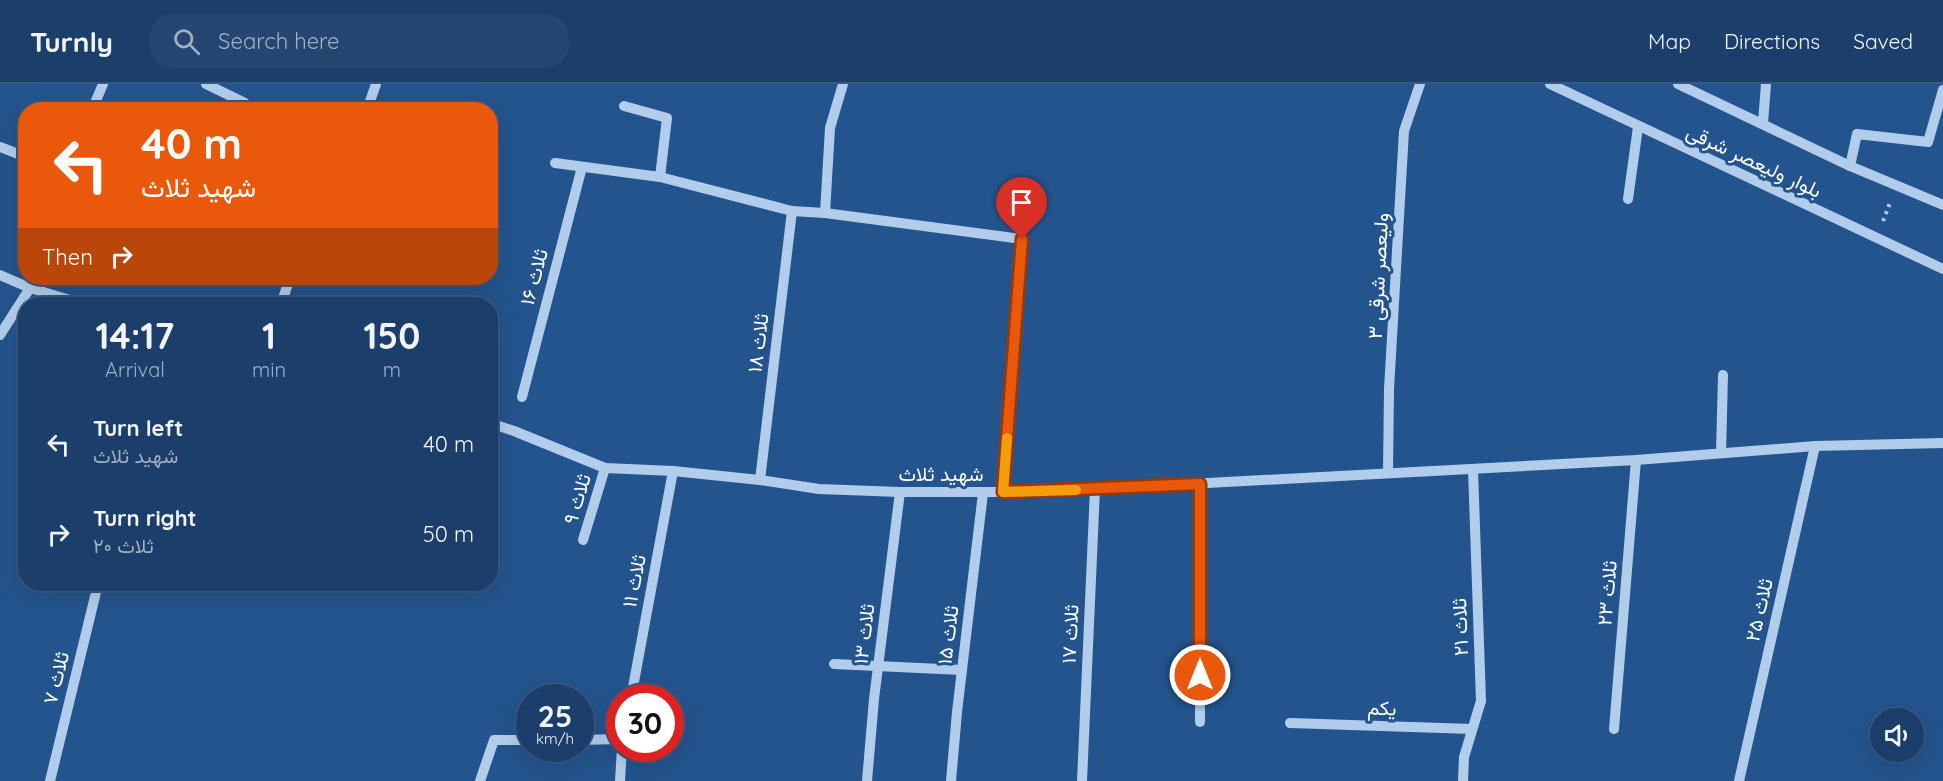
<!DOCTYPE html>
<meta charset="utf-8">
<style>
body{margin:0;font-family:Quicksand,Vazirmatn,sans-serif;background:#244670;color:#f1f3f6;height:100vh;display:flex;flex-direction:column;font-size:22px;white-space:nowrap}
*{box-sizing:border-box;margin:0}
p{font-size:20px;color:#a0afc1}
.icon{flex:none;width:33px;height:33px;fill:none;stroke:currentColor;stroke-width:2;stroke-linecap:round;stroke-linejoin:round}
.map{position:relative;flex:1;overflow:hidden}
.side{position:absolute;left:18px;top:213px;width:480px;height:294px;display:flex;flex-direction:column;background:#1b3f6a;border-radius:24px;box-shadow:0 6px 24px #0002,0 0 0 2px #39587e}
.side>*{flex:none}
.hud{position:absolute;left:18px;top:18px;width:480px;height:183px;border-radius:24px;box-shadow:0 6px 24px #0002,0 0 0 2px #39587e;background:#ea580c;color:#fff;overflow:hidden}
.tools{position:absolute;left:1870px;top:624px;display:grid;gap:12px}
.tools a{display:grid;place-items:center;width:54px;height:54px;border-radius:50%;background:#1b3f6a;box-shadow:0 6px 24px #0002,0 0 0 2px #39587e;font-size:30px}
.speed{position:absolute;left:516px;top:600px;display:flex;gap:12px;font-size:30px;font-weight:700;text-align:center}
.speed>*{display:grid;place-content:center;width:78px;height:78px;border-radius:50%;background:#1b3f6a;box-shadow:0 6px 24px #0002,0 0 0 2px #39587e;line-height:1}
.speed small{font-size:15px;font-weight:400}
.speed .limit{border:9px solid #d22;background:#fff;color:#111}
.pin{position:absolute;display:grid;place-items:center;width:51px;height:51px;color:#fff;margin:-62px -26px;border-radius:50% 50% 50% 0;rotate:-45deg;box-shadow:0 0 6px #0007}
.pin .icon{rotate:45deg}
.me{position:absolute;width:66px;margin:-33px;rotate:0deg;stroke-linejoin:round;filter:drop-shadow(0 0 4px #0008)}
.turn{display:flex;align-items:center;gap:21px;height:126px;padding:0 24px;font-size:27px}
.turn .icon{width:78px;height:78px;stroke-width:2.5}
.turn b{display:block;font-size:42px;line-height:51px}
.then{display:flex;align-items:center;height:57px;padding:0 24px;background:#0003;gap:12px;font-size:22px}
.eta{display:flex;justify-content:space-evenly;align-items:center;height:102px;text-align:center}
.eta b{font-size:36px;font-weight:800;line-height:42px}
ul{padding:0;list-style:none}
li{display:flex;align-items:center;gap:18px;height:90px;padding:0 24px}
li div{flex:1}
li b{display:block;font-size:22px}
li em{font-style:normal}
header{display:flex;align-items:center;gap:36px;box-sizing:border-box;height:84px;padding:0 30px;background:#1b3f6a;border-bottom:2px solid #39587e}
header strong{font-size:28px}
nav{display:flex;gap:33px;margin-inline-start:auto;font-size:21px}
.search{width:420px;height:54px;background:#244670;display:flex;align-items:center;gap:15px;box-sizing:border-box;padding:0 21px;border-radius:24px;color:#a0afc1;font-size:22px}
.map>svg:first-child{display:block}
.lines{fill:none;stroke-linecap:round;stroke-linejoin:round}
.path{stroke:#b2cdeb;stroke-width:4;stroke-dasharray:3 4.5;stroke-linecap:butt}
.minor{stroke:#b2cdeb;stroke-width:10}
.route-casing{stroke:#983908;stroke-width:15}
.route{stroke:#ea580c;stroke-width:10}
.slow{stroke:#f59e0b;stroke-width:10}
.labels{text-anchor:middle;stroke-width:6;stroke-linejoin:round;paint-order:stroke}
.street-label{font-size:20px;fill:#fff;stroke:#24548d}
</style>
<header>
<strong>Turnly</strong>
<div class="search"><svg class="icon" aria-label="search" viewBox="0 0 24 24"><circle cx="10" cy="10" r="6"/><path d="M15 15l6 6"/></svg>Search here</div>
<nav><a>Map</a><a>Directions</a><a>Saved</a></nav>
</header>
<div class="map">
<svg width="1943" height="697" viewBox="0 0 1943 697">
<rect width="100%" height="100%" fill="#24548d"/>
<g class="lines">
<!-- path -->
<polyline class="path" points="1883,137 1890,119"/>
<!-- minor -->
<g class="minor">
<polyline points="206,0 245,19"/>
<polyline points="1550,0 1943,185"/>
<polyline points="1678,0 1850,82 1943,121"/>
<polyline points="624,22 667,34 660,93"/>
<polyline points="92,26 103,0"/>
<polyline points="367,26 376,0"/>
<polyline points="1763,39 1766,0"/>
<polyline points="0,63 26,73"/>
<polyline points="555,79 660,93 792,127 825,129 1022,155 1003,408"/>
<polyline points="1850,82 1857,50 1928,58 1943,6"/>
<polyline points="1628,115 1638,43"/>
<polyline points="825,129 830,44 843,0"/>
<polyline points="0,191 30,204 83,220"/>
<polyline points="281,220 290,194"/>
<polyline points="0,251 30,204 33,194"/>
<polyline points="522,313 582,83"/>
<polyline points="490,339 514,347 605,384 673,387 760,396 819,405 900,408 1041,408 1636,376 1815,362 1943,359"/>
<polyline points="1721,369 1723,291"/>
<polyline points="1388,388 1389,305 1404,47 1420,0"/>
<polyline points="760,396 792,127"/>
<polyline points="583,456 605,384"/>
<polyline points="834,580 962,586"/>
<polyline points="631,614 673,387"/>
<polyline points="1200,638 1200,400"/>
<polyline points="1290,639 1472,645"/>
<polyline points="1614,645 1636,376"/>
<polyline points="580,656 620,655"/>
<polyline points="50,697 98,500"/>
<polyline points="480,697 494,656 530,656"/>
<polyline points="620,697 622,664"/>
<polyline points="867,697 874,615 900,408"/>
<polyline points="951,697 957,628 983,409"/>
<polyline points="1082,697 1095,405"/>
<polyline points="1463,697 1464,673 1481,617 1473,385"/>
<polyline points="1739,697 1815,362"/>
</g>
</g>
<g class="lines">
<!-- route casing -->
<g class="route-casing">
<polyline id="route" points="1022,155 1003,408 1200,400 1200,591"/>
</g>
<!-- route -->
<use href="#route" class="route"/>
<!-- slow -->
<polyline class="slow" points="1007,354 1003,408 1076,406"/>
</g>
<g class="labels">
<!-- street labels -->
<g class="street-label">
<text transform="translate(1754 77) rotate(25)" y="7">بلوار ولیعصر شرقی</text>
<text transform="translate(1378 192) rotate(-87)" y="7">ولیعصر شرقی ۳</text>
<text transform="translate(534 193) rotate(-75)" y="7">ثلاث ۱۶</text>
<text transform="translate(758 259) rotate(-83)" y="7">ثلاث ۱۸</text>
<text x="941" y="397">شهید ثلاث</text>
<text transform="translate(577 415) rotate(-73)" y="7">ثلاث ۹</text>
<text transform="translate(634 497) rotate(-79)" y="7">ثلاث ۱۱</text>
<text transform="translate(1607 509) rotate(-85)" y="7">ثلاث ۲۳</text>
<text transform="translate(1759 526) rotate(-77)" y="7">ثلاث ۲۵</text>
<text transform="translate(1460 543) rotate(-92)" y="7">ثلاث ۲۱</text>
<text transform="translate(864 550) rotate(-83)" y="7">ثلاث ۱۳</text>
<text transform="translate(1070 550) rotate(-87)" y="7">ثلاث ۱۷</text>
<text transform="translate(948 551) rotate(-83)" y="7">ثلاث ۱۵</text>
<text transform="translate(56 594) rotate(-76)" y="7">ثلاث ۷</text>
<text transform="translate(1382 624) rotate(2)" y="7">یکم</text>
</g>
</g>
</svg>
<div class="tools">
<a><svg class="icon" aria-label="sound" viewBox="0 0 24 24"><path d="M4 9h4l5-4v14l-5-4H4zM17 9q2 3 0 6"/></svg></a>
</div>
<div class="speed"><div>25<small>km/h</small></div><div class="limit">30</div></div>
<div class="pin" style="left:1022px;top:155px;background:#d93025"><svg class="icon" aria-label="arrive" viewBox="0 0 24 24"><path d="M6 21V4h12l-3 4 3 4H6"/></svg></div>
<svg class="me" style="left:1200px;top:591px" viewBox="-20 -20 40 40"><circle r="17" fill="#ea580c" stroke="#fff" stroke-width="3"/><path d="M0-11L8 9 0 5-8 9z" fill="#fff"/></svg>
<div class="hud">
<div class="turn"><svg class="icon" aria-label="left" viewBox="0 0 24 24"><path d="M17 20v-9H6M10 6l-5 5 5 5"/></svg><div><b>40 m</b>شهید ثلاث</div></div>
<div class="then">Then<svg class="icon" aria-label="right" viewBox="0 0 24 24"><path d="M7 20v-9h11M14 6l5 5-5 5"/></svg></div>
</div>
<section class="side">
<div class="eta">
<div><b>14:17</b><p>Arrival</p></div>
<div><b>1</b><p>min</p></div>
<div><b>150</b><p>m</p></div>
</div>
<ul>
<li><svg class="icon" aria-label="left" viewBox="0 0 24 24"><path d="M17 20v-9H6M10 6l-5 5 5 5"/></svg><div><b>Turn left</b><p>شهید ثلاث</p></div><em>40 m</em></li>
<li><svg class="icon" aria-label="right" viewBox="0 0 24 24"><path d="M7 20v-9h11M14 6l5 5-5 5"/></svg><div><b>Turn right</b><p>ثلاث ۲۰</p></div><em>50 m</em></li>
</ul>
</section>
</div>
